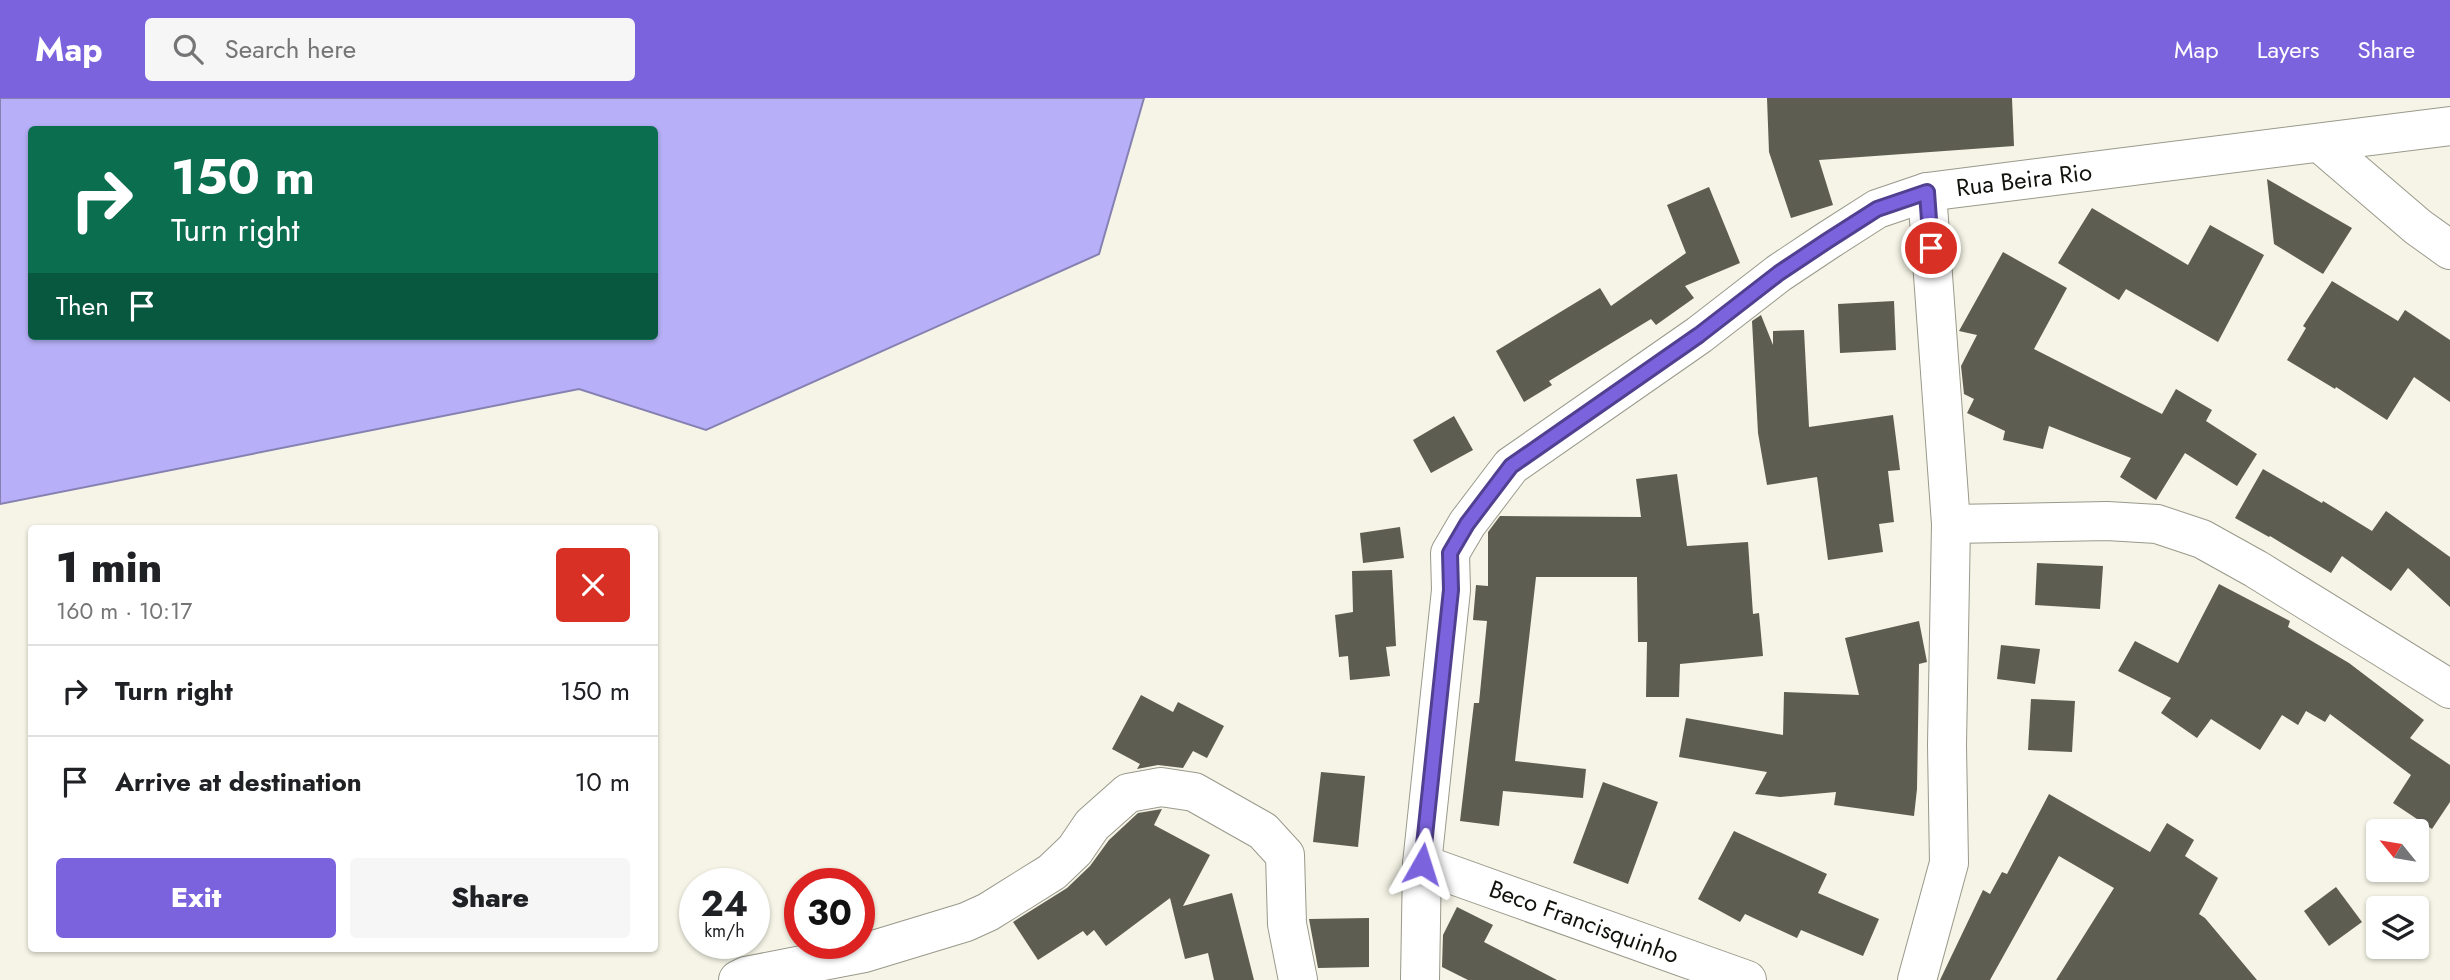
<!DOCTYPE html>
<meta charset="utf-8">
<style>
body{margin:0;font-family:Jost,sans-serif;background:#f6f6f6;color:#202124;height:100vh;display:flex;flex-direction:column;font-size:26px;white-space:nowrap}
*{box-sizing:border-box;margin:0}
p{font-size:23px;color:#757577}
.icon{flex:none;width:38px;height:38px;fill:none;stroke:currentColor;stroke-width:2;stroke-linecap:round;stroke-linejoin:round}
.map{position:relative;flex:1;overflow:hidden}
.details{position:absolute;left:28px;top:427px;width:630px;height:427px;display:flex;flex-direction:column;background:#fff;border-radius:7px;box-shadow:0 2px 5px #0004}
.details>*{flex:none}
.hud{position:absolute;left:28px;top:28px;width:630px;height:214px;border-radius:7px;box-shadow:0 2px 5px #0004;background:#0b6e4f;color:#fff;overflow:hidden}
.needle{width:46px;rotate:300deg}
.controls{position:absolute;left:2366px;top:721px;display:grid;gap:14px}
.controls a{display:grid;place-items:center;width:63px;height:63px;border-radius:7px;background:#fff;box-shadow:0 2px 5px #0004;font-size:35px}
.speed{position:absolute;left:679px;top:770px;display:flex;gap:14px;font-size:35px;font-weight:700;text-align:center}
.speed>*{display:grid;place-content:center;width:91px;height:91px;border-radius:50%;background:#fff;box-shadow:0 2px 5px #0004;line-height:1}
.speed small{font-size:18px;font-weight:400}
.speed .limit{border:10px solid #d22;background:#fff;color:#111}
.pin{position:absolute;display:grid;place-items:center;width:60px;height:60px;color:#fff;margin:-30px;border:4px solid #fff;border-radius:50%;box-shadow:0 2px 7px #0007}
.me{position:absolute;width:77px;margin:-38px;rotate:6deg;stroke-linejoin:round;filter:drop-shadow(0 0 5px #0008)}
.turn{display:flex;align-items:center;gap:24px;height:147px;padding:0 28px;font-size:32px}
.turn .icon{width:91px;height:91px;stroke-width:2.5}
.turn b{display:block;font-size:49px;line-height:60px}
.then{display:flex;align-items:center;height:66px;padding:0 28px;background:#0003;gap:14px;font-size:26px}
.round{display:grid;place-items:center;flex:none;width:74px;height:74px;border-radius:7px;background:#f6f6f6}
.summary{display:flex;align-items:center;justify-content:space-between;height:119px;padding:0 28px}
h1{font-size:42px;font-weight:800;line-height:52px}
.action{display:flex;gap:14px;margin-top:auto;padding:14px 28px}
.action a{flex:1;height:80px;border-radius:7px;background:#7c63de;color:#fff;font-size:28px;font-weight:800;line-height:80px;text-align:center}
.action a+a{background:#f6f6f6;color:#202124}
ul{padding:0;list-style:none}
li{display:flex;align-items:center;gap:21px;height:91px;padding:0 28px;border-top:2px solid #e0e0e0}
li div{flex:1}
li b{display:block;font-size:26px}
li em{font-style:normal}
header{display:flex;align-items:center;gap:42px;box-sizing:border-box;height:98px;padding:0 35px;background:#7c63de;color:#fff}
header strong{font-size:33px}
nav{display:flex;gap:38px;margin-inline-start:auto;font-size:24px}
.search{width:490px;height:63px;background:#f6f6f6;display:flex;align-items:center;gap:18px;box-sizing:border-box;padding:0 24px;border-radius:7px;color:#757577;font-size:26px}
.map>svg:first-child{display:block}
.water{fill:#b7b0f8;stroke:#8681b2;stroke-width:2;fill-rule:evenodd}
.building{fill:#5e5d51}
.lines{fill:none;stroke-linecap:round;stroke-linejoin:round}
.minor-casing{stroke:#99998b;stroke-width:40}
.minor{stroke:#fff;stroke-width:38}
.route-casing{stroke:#514090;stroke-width:18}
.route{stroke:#7c63de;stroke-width:12}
.labels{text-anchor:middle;stroke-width:7;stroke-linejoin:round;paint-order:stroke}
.street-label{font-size:24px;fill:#12120d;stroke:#fff}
</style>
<header>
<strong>Map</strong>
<div class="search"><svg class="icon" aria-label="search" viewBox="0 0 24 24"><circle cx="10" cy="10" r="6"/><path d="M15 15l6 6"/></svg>Search here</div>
<nav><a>Map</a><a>Layers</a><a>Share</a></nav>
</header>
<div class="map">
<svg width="2450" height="882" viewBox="0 0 2450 882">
<rect width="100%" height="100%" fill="#f5f4e6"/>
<!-- water -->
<path class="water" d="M 0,0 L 1144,0 L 1099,156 L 706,332 L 579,291 L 0,406 ZM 32,32 L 654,32 L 654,238 L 32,238 Z"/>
<!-- building -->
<g class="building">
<polygon points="1767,0 2012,0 2014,48 1819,62 1833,107 1791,120 1769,54"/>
<polygon points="2267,81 2352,130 2323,176 2274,146"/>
<polygon points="1709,89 1740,165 1685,188 1694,200 1656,227 1651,221 1549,283 1552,287 1524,304 1496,253 1600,190 1611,208 1686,155 1667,107"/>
<polygon points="2092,110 2188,167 2210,127 2264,157 2218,244 2126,191 2119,202 2058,165"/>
<polygon points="2003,154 2067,190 2034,251 2162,316 2176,291 2212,312 2206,323 2257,356 2237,388 2185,355 2156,402 2120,379 2131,360 2049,328 2043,351 2003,342 2005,333 1967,315 1974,301 1964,296 1961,268 1977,237 1959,233"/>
<polygon points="2332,183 2398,223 2405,212 2450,242 2450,304 2414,279 2387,322 2336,289 2335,291 2287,262 2306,230 2303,228"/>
<polygon points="1894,203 1896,252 1840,255 1838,206"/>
<polygon points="1761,217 1773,247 1773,233 1804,232 1809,329 1893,317 1900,372 1888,373 1894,424 1879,426 1883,454 1828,462 1817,379 1767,387 1758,335 1752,223"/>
<polygon points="1454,318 1473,352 1431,375 1413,342"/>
<polygon points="2263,371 2322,405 2323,403 2372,433 2386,413 2450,459 2450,509 2408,470 2391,493 2342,458 2331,475 2270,438 2269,439 2235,420"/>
<polygon points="1677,376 1687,448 1748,444 1753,516 1759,515 1763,558 1680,566 1679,599 1646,599 1647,544 1638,544 1637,479 1536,479 1515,663 1586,671 1583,700 1503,693 1499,728 1460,723 1474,605 1479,605 1487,523 1473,522 1476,487 1488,488 1488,434 1500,418 1641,419 1636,381"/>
<polygon points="1400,429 1404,460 1363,465 1360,435"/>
<polygon points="2037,465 2103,468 2100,511 2035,507"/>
<polygon points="1392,472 1396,548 1386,549 1390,578 1350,582 1348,558 1339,559 1335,517 1353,514 1352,473"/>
<polygon points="2219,486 2290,523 2288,529 2349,565 2424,622 2410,640 2450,667 2450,704 2432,731 2393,705 2411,677 2330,616 2325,624 2306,613 2298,627 2282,617 2260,652 2211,621 2197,640 2161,615 2171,600 2118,573 2135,543 2178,565"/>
<polygon points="1919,523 1927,564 1919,566 1917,691 1914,718 1834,707 1836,694 1780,699 1755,696 1767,674 1679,659 1686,620 1783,637 1784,594 1859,597 1845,540"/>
<polygon points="2001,547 2040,551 2035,586 1997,581"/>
<polygon points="1141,597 1173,614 1178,604 1224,628 1207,660 1193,653 1183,670 1158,667 1137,671 1140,666 1112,651"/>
<polygon points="2031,601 2075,603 2072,654 2028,652"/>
<polygon points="1321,674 1365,678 1358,749 1313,744"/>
<polygon points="1603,684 1658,704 1628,786 1573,765"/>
<polygon points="2049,696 2150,754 2167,725 2194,742 2185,758 2218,780 2199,816 2205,820 2257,882 2056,882 2114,790 2059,758 1990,882 1940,882 1983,792 1990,796 2002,774 2007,776"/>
<polygon points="1162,711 1154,727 1210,757 1183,808 1232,795 1254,882 1214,882 1208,855 1185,861 1170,800 1106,848 1094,832 1087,838 1083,833 1038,862 1013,824 1067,790 1090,768 1109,742 1138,715"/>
<polygon points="1734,733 1827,776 1818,795 1879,821 1863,858 1801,832 1797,840 1745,816 1740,824 1698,801"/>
<polygon points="2336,789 2362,824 2329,848 2304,813"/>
<polygon points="1457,809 1493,827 1484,844 1557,882 1468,882 1442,869 1443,837"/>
<polygon points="1369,820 1369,869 1318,870 1309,821"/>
</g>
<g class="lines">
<!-- minor casing -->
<g class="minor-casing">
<g id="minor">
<polyline points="2320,45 2418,129 2450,152"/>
<polyline points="1951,426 2107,423 2157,426 2202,441 2256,471 2450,591"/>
<polyline points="1422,766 1747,882"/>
<polyline points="738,882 746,878 864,855 966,824 988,814 1052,774 1075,752 1092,727 1128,695 1161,689 1194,694 1263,733 1285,757 1287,826 1298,882"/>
<polyline points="1420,882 1422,766 1451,492 1450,455 1467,426 1511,368 1699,237 1779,175 1827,143 1877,111 1927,94 2450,28"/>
<polyline points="1917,882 1949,765 1947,647 1951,426 1927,94"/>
</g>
</g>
<!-- minor -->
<use href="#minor" class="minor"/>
</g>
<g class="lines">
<!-- route casing -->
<g class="route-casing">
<polyline id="route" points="1422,766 1451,492 1450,455 1467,426 1511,368 1699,237 1779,175 1827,143 1877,111 1927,94 1931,150"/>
</g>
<!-- route -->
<use href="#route" class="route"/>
</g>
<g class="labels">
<!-- street labels -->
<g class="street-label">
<text transform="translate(2024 82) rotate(-7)" y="8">Rua Beira Rio</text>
<text transform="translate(1584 824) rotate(20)" y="8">Beco Francisquinho</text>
</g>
</g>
</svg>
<div class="controls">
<a><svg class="needle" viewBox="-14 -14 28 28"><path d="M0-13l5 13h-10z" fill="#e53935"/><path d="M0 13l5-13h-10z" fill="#757577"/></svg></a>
<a><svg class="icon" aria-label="layers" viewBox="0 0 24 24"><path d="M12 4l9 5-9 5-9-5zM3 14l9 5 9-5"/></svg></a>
</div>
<div class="speed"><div>24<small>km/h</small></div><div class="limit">30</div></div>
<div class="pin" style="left:1931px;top:150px;background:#d93025"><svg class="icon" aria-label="arrive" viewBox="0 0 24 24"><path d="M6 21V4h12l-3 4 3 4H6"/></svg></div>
<svg class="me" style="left:1422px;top:766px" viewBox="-20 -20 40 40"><path d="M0-17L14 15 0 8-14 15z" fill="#7c63de" stroke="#fff" stroke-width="4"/></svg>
<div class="hud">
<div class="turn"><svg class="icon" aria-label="right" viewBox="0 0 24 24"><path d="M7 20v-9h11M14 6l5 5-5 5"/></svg><div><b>150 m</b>Turn right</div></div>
<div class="then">Then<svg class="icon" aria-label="arrive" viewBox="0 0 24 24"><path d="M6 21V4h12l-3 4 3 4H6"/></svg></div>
</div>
<section class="details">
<div class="summary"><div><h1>1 min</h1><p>160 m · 10:17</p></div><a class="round" style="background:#d93025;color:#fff"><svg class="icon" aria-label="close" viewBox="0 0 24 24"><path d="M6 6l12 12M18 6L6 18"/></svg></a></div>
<ul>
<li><svg class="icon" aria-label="right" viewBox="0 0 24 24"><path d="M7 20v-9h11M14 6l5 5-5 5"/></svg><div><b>Turn right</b></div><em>150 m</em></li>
<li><svg class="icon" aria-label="arrive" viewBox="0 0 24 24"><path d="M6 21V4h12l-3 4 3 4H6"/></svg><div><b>Arrive at destination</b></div><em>10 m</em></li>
</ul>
<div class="action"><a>Exit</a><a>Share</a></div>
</section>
</div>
